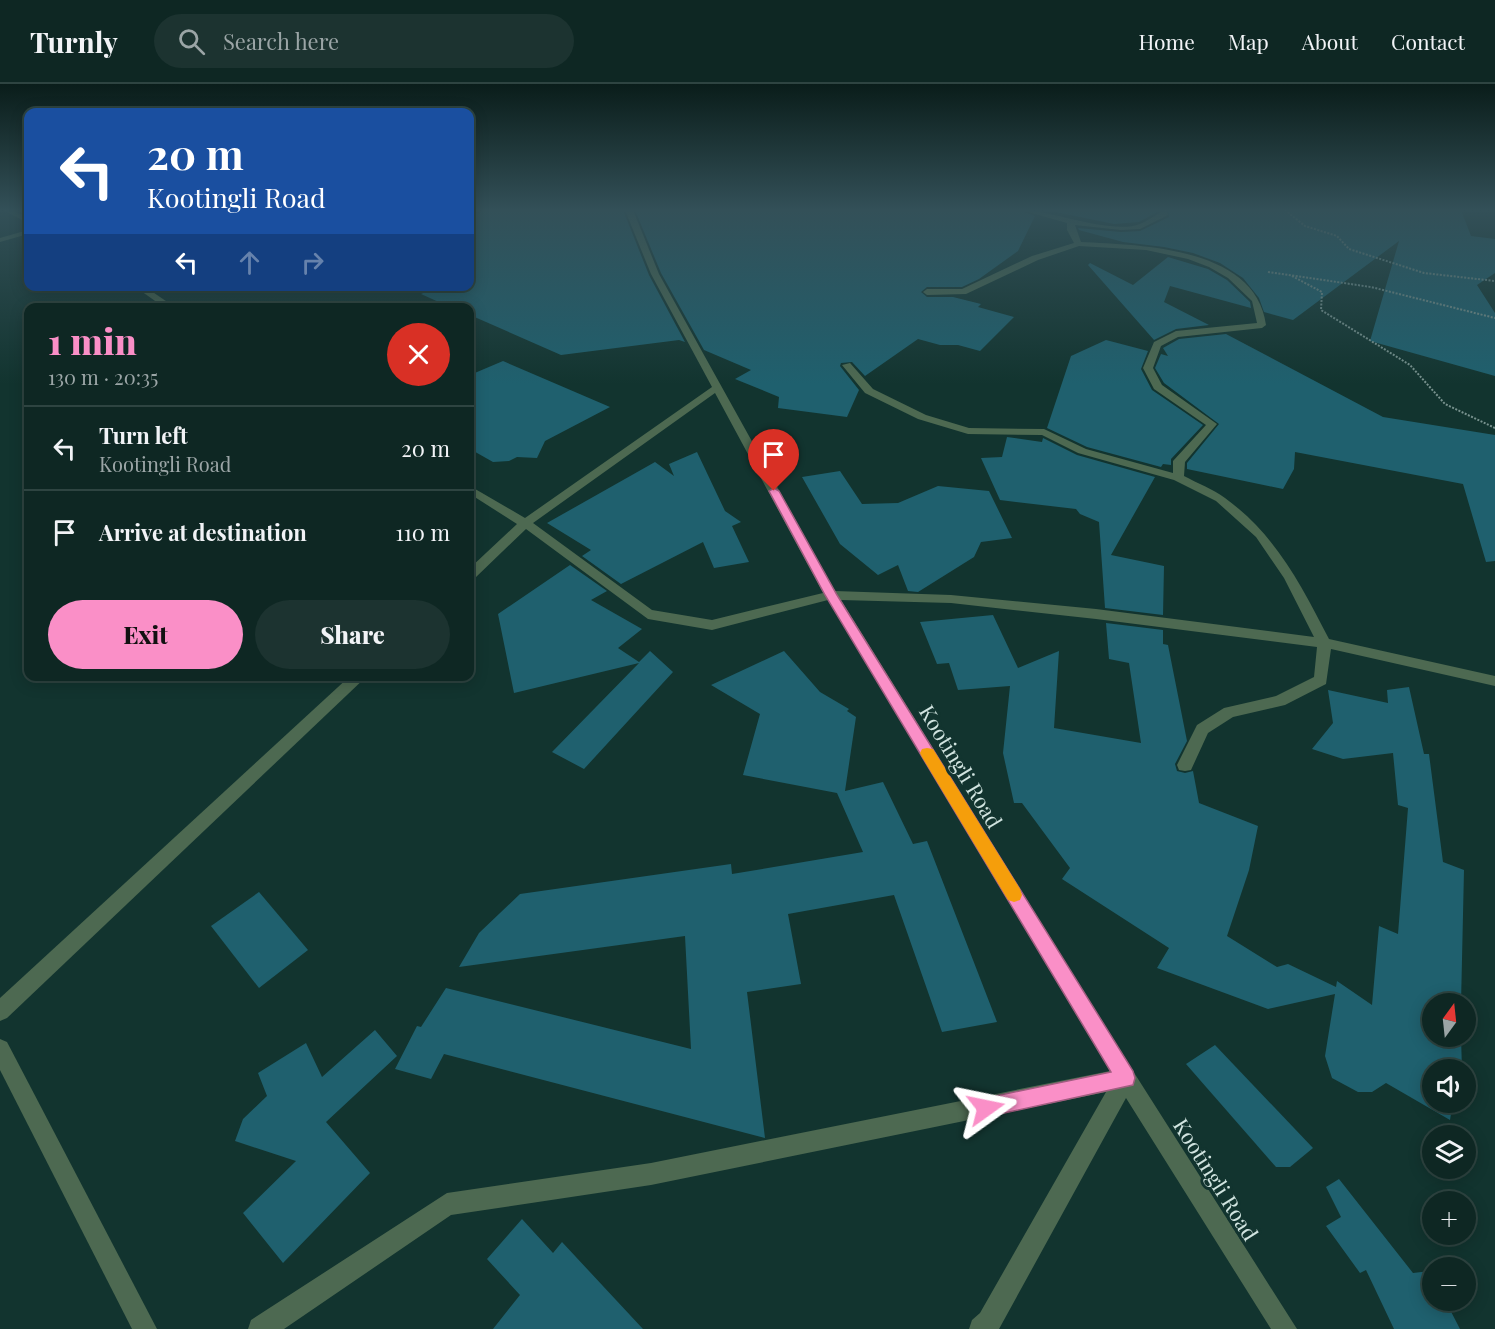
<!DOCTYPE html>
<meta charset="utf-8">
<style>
body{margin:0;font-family:"Playfair Display",serif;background:#1c3330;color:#f1f3f6;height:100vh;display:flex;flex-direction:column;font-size:22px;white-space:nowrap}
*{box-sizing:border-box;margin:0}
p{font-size:20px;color:#9ba5a6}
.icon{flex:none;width:33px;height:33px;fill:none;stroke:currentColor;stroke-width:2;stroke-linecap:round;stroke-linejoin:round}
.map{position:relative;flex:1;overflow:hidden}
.details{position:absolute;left:24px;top:219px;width:450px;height:378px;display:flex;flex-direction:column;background:#0e2723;border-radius:12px;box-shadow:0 3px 15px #0003,0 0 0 2px #2e4441}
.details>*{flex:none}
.guide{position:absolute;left:24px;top:24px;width:450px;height:183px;border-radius:12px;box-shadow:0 3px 15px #0003,0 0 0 2px #2e4441;background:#1a4fa0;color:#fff;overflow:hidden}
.needle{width:39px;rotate:15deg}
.fabs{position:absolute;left:1422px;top:909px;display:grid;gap:12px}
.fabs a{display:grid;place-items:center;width:54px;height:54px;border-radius:50%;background:#0e2723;box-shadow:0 3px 15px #0003,0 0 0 2px #2e4441;font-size:30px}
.pin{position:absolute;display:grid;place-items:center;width:51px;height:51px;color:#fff;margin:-62px -26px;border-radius:50% 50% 50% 0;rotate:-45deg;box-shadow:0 0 6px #0007}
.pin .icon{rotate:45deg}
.me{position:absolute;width:66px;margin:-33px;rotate:78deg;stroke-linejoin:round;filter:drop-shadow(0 0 4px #0008)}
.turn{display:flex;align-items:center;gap:21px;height:126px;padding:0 24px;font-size:27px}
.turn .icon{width:78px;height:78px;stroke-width:2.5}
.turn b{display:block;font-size:42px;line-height:51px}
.lanes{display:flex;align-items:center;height:57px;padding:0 24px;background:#0003;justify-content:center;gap:30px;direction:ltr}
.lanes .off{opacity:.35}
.round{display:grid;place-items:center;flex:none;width:63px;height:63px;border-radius:32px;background:#1c3330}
.summary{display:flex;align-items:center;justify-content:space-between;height:102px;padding:0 24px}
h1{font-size:36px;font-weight:800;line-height:45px;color:#fa8fc7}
.button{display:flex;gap:12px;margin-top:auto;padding:12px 24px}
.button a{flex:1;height:69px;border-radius:36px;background:#fa8fc7;color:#111;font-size:24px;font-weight:800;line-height:69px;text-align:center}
.button a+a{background:#1c3330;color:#f1f3f6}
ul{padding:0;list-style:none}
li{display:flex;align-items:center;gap:18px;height:84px;padding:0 24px;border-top:2px solid #2e4441}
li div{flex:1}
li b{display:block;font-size:22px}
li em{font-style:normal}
header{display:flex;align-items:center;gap:36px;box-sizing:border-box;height:84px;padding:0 30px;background:#0e2723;border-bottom:2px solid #2e4441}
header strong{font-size:28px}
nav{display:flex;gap:33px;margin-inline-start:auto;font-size:21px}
.search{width:420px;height:54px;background:#1c3330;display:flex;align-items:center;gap:15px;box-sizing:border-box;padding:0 21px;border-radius:33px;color:#9ba5a6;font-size:22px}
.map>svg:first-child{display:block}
.building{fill:#1f606e}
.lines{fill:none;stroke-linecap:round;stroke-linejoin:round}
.path{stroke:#78928e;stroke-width:2;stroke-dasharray:2 1.5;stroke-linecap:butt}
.minor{fill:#4d6951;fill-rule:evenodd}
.route{fill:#fa8fc7;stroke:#a25d81;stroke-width:1.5}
.slow{fill:#f59e0b}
.labels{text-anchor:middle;stroke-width:6;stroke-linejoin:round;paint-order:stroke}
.street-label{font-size:21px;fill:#d1e4e0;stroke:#12342f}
</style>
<header>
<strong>Turnly</strong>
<div class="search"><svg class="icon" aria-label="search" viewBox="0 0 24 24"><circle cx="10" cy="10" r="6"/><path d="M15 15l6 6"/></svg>Search here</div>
<nav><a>Home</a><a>Map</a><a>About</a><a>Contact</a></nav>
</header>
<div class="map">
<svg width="1495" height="1245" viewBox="0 0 1495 1245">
<rect width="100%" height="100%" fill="#12342f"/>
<!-- building -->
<g class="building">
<polygon points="483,126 623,126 649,191 685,258 679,256 561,271 470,231 470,224 452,224 421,210 439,202 470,202 470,134"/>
<polygon points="635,126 1019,126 1035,132 1018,167 979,195 962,203 927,203 921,208 927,213 953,213 981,220 978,223 1014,233 980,267 958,261 940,261 918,255 865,292 852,278 841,279 840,282 859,306 847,333 778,324 779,313 735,295 751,286 704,266 661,189"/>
<polygon points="1046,126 1157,126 1157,128 1139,138 1114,140"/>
<polygon points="1168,126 1461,126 1471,152 1495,155 1495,189 1477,201 1495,229 1495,292 1370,257 1399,157 1293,236 1264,228 1259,214 1243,194 1220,179 1193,169 1164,163 1123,158 1079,146 1078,144 1121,148 1140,147 1169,133"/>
<polygon points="1168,173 1208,185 1227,196 1250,218 1251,224 1170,202 1164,218 1209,241 1176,245 1154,256 1088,181 1090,179 1133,201"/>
<polygon points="1226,250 1383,333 1495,351 1495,477 1486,478 1463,400 1295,368 1294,385 1283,405 1187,385 1187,379 1219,340 1164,299 1155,284 1161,270 1168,272 1163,264 1179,255"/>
<polygon points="1106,256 1148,267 1141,285 1152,306 1203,341 1171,375 1171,381 1163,380 1161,383 1087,363 1047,344 1071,272"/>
<polygon points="503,277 610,323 545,357 537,374 517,373 509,377 493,378 470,365 470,291"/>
<polygon points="1007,353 1042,358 1043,354 1077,371 1155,393 1111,471 1164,482 1163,531 1105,524 1099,438 1080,430 1076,425 1000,416 981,374 1002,373"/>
<polygon points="697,368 725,427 741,438 732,442 749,478 714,484 703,458 621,500 582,472 591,466 547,439 655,378 674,392 669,380"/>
<polygon points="840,387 862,420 898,419 938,402 989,407 1012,454 981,458 974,473 918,508 908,507 898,481 878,491 840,460 802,393"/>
<polygon points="570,481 607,507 591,516 642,545 618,564 639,578 650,567 673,588 584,685 552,668 639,579 514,609 498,530"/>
<polygon points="993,531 1018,584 1059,567 1054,644 1141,659 1129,579 1109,575 1106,539 1163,546 1163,560 1168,561 1187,657 1175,680 1177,687 1185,689 1193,687 1199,719 1258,742 1249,786 1227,852 1277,883 1288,880 1336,903 1337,897 1372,921 1379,842 1398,850 1408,724 1398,721 1393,669 1343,675 1312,665 1333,639 1328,606 1388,619 1387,606 1409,603 1424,670 1429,670 1443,778 1464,786 1461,920 1432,920 1432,952 1461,952 1462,986 1432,986 1432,1018 1453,1018 1450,1036 1386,999 1372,1008 1358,1008 1332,994 1325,972 1335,910 1268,925 1157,884 1169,864 1062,795 1070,784 1022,719 1014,719 1003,669 1010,602 958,606 949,579 937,580 920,538"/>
<polygon points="784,567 820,608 849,625 847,627 856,633 845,707 883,698 913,760 927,757 997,938 942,948 894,811 788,830 801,900 747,908 765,1054 444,970 431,995 395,985 417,942 421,943 446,904 691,965 685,852 459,883 479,849 520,810 731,780 732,790 863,768 837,709 743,691 760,630 711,601"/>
<polygon points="259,808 308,866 259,904 211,842"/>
<polygon points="375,946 397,972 326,1038 370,1089 283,1179 243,1129 296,1077 235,1057 243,1035 267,1012 258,989 306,959 322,993"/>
<polygon points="1215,961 1313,1064 1290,1083 1276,1083 1186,980"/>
<polygon points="1339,1095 1413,1189 1430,1187 1432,1192 1432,1216 1445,1216 1460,1245 1394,1245 1366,1186 1360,1189 1326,1142 1341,1133 1326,1103"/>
<polygon points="522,1135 553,1169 562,1158 643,1245 493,1245 520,1211 487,1175"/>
</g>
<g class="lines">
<!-- path -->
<g class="path">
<polyline points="1285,126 1305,142 1337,152 1349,165 1424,189 1495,197"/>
<polyline points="1268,188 1371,203 1495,234"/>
<polyline points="1292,192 1322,208 1321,226 1410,281 1445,320 1495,344"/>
</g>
<!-- minor -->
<g class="minor">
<polygon points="3,126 12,126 28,134 28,139"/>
<path d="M 625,126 L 633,126 L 659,190 L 835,507 L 951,511 L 1096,525 L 1314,553 L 1284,494 L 1256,453 L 1216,417 L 1174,396 L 1078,369 L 1042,351 L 968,350 L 918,335 L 865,309 L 842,281 L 850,279 L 873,305 L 926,331 L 969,344 L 1044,345 L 1086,365 L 1173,389 L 1173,377 L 1206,341 L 1154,305 L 1143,284 L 1154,258 L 1176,247 L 1257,239 L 1252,217 L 1228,194 L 1209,183 L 1188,175 L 1146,166 L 1079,162 L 1038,176 L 966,210 L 927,211 L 923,208 L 927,205 L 962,205 L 1032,172 L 1074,159 L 1067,146 L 1067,139 L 1021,126 C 1051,126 1112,151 1140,140 C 1147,137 1154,132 1160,129 L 1159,126 L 1166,126 L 1168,131 L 1140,145 L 1121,146 L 1075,141 L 1081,158 C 1141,161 1256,163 1266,241 L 1262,244 L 1178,253 L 1161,262 L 1153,284 L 1162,301 L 1217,340 L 1185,378 L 1184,392 C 1197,399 1213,405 1225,414 C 1276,451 1301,501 1329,555 L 1495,592 L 1495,602 L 1331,565 L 1326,600 L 1285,621 L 1233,633 L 1208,649 L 1191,686 L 1185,687 L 1179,686 L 1177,681 L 1197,641 L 1224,624 L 1276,612 L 1314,593 L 1317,563 L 1096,535 L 951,519 L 841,516 L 1133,987 L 1297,1245 L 1271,1245 L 1126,1014 L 999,1245 L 969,1245 L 972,1236 L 980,1229 L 1106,1008 L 651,1101 L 451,1131 L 284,1245 L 248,1245 L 251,1236 L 447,1109 L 651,1079 L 1110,987 L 828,516 L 712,546 L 648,535 L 526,445 L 475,494 L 470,495 L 470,484 L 517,440 L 470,410 L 470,402 L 525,434 L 712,303 L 651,190 ZM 715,309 L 823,509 L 712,536 L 652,526 L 533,439 Z"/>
<polygon points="28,146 28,150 0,158 0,154"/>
<polygon points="134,202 144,202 176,224 165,224"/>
<polygon points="350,592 367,592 7,934 0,937 0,914"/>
<polygon points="0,955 7,958 157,1245 132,1245 0,986"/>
</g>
</g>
<!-- sky -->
<linearGradient id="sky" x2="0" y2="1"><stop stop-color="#0a1d1a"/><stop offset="0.42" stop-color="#335058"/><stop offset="1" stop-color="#335058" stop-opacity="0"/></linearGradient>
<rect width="1495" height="300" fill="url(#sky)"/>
<!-- route -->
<polygon class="route" points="774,404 779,407 837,511 1133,987 1135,994 1133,1001 986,1033 979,1030 976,1024 979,1017 986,1014 1111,988 825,511 769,407"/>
<!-- slow -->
<polygon class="slow" points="927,664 933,665 1020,805 1022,811 1020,816 1014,818 1008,816 922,673 920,669 922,665"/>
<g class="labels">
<!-- street labels -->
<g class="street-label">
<text transform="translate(960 683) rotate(59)" y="7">Kootingli Road</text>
<text transform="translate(1215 1096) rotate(58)" y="7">Kootingli Road</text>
</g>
</g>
</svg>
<div class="fabs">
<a><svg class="needle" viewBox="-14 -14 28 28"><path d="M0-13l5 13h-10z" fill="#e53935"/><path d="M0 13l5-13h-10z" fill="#9ba5a6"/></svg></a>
<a><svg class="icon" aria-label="sound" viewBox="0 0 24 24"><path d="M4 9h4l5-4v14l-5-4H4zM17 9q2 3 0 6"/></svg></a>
<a><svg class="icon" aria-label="layers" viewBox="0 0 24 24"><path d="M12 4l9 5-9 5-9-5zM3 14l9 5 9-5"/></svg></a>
<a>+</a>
<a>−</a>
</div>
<div class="pin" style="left:774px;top:407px;background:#d93025"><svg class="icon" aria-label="arrive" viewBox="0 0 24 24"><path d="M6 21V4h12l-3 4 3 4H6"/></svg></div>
<svg class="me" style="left:986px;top:1024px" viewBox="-20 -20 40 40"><path d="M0-17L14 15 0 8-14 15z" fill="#fa8fc7" stroke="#fff" stroke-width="4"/></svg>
<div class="guide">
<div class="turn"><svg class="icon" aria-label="left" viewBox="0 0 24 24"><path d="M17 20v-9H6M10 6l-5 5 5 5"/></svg><div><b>20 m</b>Kootingli Road</div></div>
<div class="lanes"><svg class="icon" aria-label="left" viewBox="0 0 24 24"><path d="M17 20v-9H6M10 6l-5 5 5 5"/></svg><svg class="icon off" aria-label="ahead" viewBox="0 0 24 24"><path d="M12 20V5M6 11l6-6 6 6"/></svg><svg class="icon off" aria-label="right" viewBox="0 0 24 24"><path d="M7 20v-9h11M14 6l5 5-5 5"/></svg></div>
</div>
<section class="details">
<div class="summary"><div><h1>1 min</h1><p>130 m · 20:35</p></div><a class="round" style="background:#d93025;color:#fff"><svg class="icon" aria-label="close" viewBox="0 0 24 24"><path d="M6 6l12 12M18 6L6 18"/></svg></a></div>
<ul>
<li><svg class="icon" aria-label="left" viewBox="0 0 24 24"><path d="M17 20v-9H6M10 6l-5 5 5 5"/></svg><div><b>Turn left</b><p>Kootingli Road</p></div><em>20 m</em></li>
<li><svg class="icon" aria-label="arrive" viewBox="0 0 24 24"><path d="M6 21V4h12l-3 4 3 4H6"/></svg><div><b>Arrive at destination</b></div><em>110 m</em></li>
</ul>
<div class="button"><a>Exit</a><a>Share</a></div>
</section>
</div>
